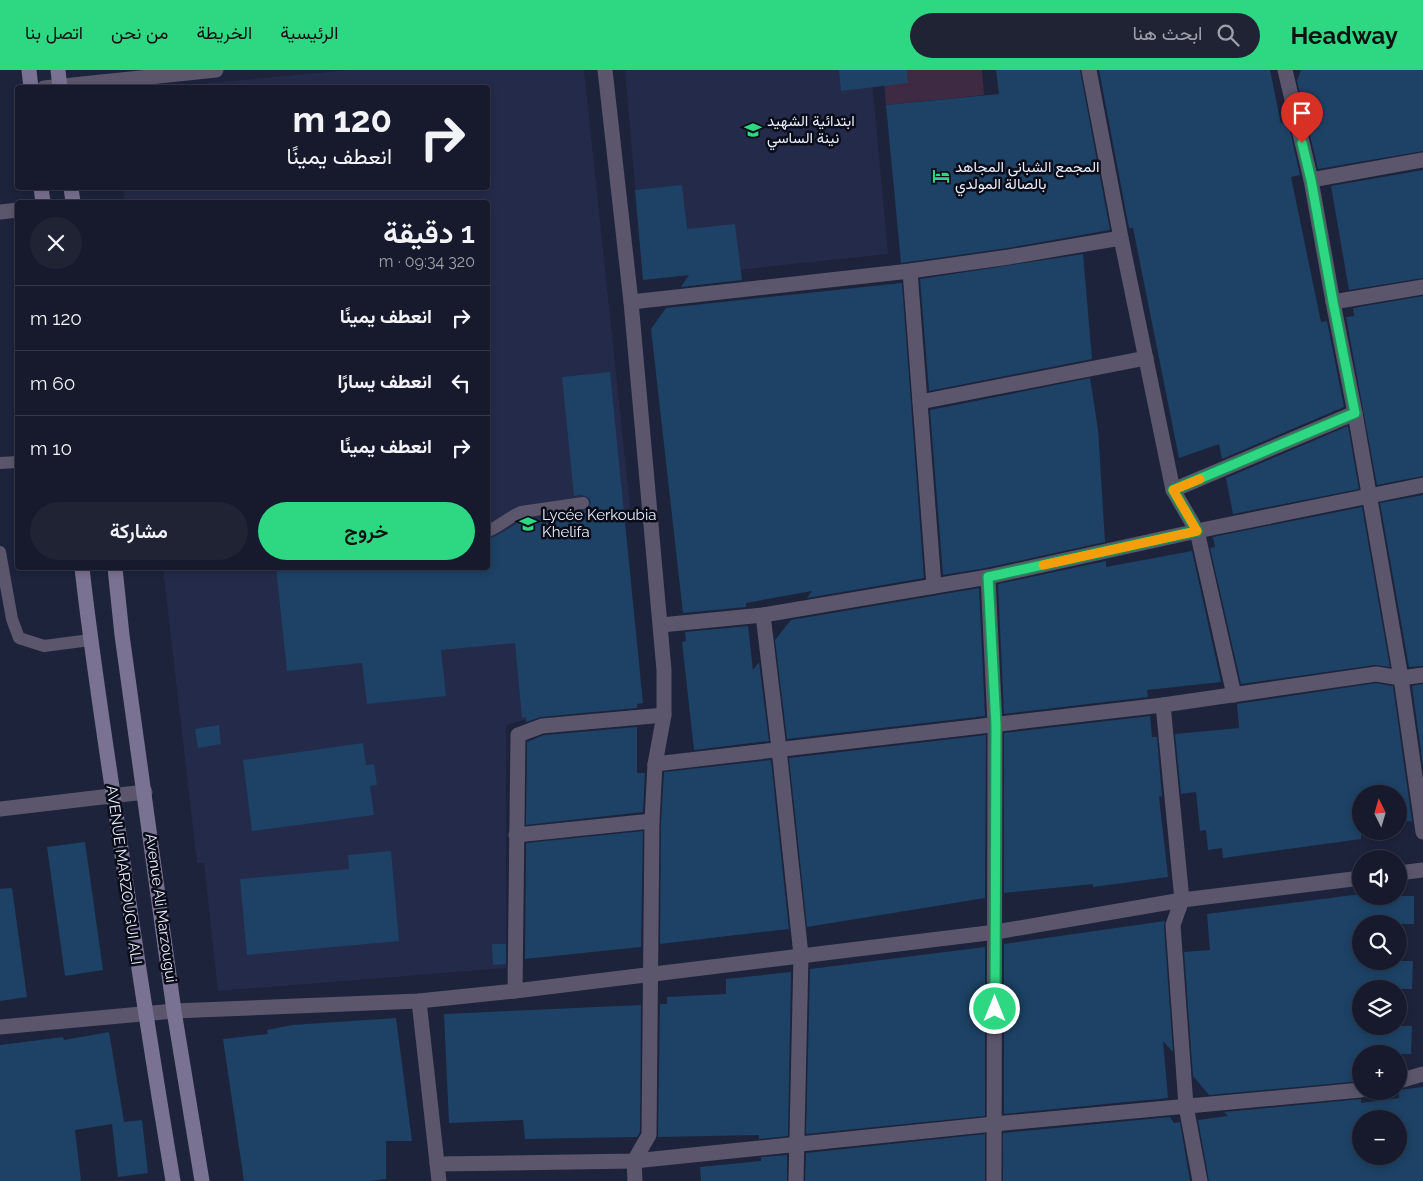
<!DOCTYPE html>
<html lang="ar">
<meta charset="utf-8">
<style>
body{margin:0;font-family:Raleway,Vazirmatn,sans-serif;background:#1f2334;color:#f1f3f6;direction:rtl;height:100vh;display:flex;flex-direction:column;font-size:19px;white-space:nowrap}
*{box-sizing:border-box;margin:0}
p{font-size:16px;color:#9ea1a9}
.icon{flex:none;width:28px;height:28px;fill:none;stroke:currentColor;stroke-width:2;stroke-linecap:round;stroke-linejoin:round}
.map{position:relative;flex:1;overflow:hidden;direction:ltr}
.panel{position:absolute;left:15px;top:130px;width:475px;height:370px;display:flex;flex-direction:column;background:#161a2c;border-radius:5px;box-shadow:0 2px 8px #0003,0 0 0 1px #353848;direction:rtl}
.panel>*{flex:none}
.guide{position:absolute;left:15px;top:15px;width:475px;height:105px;border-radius:5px;box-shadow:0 2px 8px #0003,0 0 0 1px #353848;direction:rtl;background:#161a2c;color:#f1f3f6;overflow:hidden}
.needle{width:32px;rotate:355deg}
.fabs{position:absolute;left:1352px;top:715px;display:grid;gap:10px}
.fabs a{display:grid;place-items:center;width:55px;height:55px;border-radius:50%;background:#161a2c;box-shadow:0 2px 8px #0003,0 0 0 1px #353848;font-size:25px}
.pin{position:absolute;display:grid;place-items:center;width:42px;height:42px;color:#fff;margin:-51px -21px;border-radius:50% 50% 50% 0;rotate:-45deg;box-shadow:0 0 5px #0007}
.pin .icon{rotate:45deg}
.me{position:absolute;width:55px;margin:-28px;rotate:0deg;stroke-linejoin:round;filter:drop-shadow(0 0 4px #0008)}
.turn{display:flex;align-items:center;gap:18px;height:105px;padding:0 15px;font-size:22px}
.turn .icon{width:65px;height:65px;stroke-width:2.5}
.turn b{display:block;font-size:35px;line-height:42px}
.round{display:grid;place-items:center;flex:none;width:52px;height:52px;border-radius:26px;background:#1f2334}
.overview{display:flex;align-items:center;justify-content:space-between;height:85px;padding:0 15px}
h1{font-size:30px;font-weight:600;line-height:38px}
.action{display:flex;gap:10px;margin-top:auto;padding:10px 15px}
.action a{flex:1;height:58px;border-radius:30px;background:#2ed883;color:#111;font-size:20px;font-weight:600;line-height:58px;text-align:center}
.action a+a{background:#1f2334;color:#f1f3f6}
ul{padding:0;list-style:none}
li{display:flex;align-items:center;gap:15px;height:65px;padding:0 15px;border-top:1px solid #353848}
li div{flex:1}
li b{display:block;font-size:19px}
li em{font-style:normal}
header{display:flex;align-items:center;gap:30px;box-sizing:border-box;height:70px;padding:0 25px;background:#2ed883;color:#111}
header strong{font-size:24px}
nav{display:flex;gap:28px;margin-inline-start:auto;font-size:18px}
.search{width:350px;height:45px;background:#1f2334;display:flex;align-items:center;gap:12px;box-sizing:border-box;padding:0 18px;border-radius:28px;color:#9ea1a9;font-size:19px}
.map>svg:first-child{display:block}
.built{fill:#242a49}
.green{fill:#3e2a42}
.building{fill:#1d4265;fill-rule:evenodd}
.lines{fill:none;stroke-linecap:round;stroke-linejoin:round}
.service{stroke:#5b566b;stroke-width:12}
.minor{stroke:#5b566b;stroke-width:15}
.secondary{stroke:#7a7292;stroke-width:15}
.route-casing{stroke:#1e8c55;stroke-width:12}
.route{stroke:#2ed883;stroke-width:9}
.slow{stroke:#f59e0b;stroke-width:9}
.labels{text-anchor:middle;stroke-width:5;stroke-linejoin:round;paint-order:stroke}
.poi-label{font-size:15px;fill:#e8edfd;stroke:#0a0d18;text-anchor:start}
.street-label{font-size:15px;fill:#e8edfd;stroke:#0a0d18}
</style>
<header>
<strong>Headway</strong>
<div class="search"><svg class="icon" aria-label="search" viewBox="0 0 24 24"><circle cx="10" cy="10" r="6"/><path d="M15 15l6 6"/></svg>ابحث هنا</div>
<nav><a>الرئيسية</a><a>الخريطة</a><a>من نحن</a><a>اتصل بنا</a></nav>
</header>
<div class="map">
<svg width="1423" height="1111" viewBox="0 0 1423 1111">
<rect width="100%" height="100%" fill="#1d233b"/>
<!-- built -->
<g class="built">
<polygon points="348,0 584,0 631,446 504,461 528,649 506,655 506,898 218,921 204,793 197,793 163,498 488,498 488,132 125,132 123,118 488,118 488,18 171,17"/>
<polygon points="625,0 871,0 888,184 643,210"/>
</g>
<!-- green -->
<polygon class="green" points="883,0 982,0 984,25 886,35"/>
<!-- building -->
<g class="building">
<polygon points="839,0 907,0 908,13 841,21"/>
<polygon points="996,0 1080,0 1110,160 1008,178 901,193 886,35 999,24"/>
<polygon points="1099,0 1270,0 1281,54 1286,43 1300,105 1291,107 1321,252 1327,251 1344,337 1222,389 1219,374 1179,388 1133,158 1129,158"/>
<polygon points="1301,0 1423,0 1423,81 1318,99 1297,11"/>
<polygon points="1423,100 1423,208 1349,220 1331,116"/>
<polygon points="682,115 687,159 735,154 742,210 681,217 689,205 643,210 635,120"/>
<polygon points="1083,184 1092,289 929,321 920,209"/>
<polygon points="902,213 924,508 807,528 812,521 746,533 746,537 683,543 651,259 666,238"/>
<polygon points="1423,226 1423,406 1377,415 1346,247 1354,246 1353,238"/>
<polygon points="610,302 643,633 637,634 637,638 541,647 526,652 526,647 522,648 515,573 441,580 446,626 367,634 362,593 287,601 276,498 488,498 488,469 496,466 520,452 576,445 576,442 588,439 591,432 589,428 582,425 574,426 562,307"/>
<polygon points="1090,308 1098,359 1105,472 986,498 943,505 930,340"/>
<polygon points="1348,356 1359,419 1233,444 1226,408"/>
<polygon points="1423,425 1423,596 1409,597 1380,433"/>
<polygon points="1362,437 1390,597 1375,595 1241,614 1210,478 1215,477 1213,467"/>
<polygon points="1192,481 1221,612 1147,620 1148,627 1004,644 998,514 1106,491 1106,497"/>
<polygon points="979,518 985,646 787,669 775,570 791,550"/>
<polygon points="748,556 753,600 759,592 769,671 694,680 682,572 686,571 685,562"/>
<polygon points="1376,613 1393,616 1412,751 1399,752 1399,724 1361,724 1361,769 1223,788 1222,778 1208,780 1206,760 1200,761 1196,722 1181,724 1175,664 1239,658 1237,634"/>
<polygon points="1423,614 1423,696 1412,616"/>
<polygon points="1150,646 1152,667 1157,667 1162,726 1159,727 1168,807 1093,817 1093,814 1004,823 1004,663"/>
<polygon points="219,655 221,674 198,678 195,659"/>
<polygon points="637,657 637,703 645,703 643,742 526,755 527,672 544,665"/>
<polygon points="986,665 985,828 807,857 789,688"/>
<polygon points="363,673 366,695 374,694 377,715 370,716 374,745 252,761 243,690"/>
<polygon points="771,690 789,860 788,859 660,874 661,751 664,702"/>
<polygon points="643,761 641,877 525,889 526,773"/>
<polygon points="85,772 103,900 65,906 47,777"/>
<polygon points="391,781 399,871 247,885 240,809 349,799 348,785"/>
<polygon points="12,818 27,927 0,931 0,819"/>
<polygon points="1361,824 1361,826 1414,826 1414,854 1361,854 1361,891 1413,891 1412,919 1361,919 1361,956 1412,956 1411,984 1361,984 1361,1011 1209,1025 1193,1006 1184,882 1210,880 1207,844"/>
<polygon points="1165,851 1164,856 1173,982 1163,971 1168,1028 1004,1044 1004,874"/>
<polygon points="492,874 506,874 506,894 493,895"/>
<polygon points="985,877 985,1046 806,1064 810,899"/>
<polygon points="791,902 788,1066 759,1069 759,1065 658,1067 660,934 667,934 667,927 726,924 726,909"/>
<polygon points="641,935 640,1062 637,1067 525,1069 523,1050 449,1053 444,944"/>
<polygon points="396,948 412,1071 386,1071 386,1109 369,1111 244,1111 223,969 268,964 267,960 292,955"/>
<polygon points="109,962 124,1052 142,1050 148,1103 118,1107 112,1054 75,1060 81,1111 0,1111 0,975 63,967 64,970"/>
<path d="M 1423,1017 L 1423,1111 L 1209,1111 L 1198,1050 L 1228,1046 L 1224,1042 L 1361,1029 L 1361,1033 L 1399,1028 L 1399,1020 ZM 1361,1049 L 1399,1049 L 1399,1086 L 1361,1086 Z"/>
<polygon points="1170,1047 1174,1053 1180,1052 1190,1111 1003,1111 1003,1063"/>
<polygon points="985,1064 985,1111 805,1111 806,1083"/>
<polygon points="787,1085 787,1111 701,1111 700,1097 761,1091 761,1087"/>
</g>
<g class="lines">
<!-- service -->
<g class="service">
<polyline points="0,393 18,392"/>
<path d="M 488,461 C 500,456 509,447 521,442 L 583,433"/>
<polyline points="0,482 12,549 19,568 44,576 90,570"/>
</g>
<!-- minor -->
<g class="minor">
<polyline points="605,0 631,232 664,600 664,645 655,694 652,751 649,1065 634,1091 635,1111"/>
<polyline points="1089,0 1121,168 1173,420 1197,461 1234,625"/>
<polyline points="1285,0 1311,110 1333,232 1355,343 1401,608 1423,762"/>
<polyline points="44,18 216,0"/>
<polyline points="1311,110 1423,90"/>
<polyline points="0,142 18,140"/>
<polyline points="910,201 934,516"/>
<polyline points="631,232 910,201 1009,187 1121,168"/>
<polyline points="1333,232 1423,217"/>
<polyline points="920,332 1146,288"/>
<polyline points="1173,420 1355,343"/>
<polyline points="988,507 995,655 994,1111"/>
<polyline points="763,545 779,679 801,885 796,1111"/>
<polyline points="661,555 763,545 988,507 1197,461 1423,415"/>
<polyline points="1163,635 1182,830 1173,855 1186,1036 1200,1111"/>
<polyline points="655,694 1163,635 1376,604 1401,608 1423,605"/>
<polyline points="0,739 145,722"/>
<polyline points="516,765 652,751"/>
<polyline points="1399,803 1423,800"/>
<polyline points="515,921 518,665 542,656 664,645"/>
<polyline points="419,931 439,1111"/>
<polyline points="0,957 174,941 419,931 515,921 996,862 1182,830 1361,808"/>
<polyline points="1399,1011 1423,1004"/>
<polyline points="437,1094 634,1091 994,1054 1361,1020"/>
</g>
<!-- secondary -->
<g class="secondary">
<polyline points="29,0 31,18"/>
<polyline points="58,0 60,18"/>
<polyline points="41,118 43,132"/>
<polyline points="71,118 73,132"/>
<path d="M 82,498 C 91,578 103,657 115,737 C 133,862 152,987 173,1111"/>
<polyline points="115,498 122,565 174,941 202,1111"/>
</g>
</g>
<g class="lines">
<!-- route casing -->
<g class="route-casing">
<polyline id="route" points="995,939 996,655 988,507 1197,461 1173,420 1355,343 1333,232 1311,110 1302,73"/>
</g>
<!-- route -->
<use href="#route" class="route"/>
<!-- slow -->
<polyline class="slow" points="1043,495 1197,461 1173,420 1200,409"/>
</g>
<!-- icons -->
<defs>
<g id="school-bare" transform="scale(1.35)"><path d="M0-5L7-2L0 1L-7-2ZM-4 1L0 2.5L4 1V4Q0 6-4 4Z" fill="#2ed883" stroke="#0a0d18" stroke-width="2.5" paint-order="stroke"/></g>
<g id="hotel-bare" transform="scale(1.35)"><path d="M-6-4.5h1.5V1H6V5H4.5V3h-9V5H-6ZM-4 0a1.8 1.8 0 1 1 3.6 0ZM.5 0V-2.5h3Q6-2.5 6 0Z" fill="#2ed883" stroke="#0a0d18" stroke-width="2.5" paint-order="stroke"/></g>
</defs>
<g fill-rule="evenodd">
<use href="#school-bare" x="753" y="60"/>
<use href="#hotel-bare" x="941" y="106"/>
<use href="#school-bare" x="528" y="454"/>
</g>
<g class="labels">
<!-- poi labels -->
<g class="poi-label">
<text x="767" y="56">ابتدائية الشهيد<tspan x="767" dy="17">نينة الساسي</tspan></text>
<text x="955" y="102">المجمع الشباني المجاهد<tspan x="955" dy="17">بالصالة المولدي</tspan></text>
<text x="542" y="450">Lycée Kerkoubia<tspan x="542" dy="17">Khelifa</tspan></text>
</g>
<!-- street labels -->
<g class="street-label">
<text transform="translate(124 805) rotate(82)" y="5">AVENUE MARZOUGUI ALI</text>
<text transform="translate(161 838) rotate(82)" y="5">Avenue Ali Marzougui</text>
</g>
</g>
</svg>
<div class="fabs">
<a><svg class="needle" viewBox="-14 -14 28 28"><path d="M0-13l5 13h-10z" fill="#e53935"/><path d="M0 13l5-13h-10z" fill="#9ea1a9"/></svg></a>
<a><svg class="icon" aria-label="sound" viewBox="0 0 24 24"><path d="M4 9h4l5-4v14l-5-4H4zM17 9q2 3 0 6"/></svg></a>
<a><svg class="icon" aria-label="search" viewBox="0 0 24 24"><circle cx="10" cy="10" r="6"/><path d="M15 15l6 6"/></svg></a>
<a><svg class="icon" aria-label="layers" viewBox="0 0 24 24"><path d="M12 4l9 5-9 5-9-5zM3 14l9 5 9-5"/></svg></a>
<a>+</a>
<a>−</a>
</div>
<div class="pin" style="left:1302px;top:73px;background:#d93025"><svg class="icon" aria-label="arrive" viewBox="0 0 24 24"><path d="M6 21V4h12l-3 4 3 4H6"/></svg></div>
<svg class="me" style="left:995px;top:939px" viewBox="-20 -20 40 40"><circle r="17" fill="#2ed883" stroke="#fff" stroke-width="3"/><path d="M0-11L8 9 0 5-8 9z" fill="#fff"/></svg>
<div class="guide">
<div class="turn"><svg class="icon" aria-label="right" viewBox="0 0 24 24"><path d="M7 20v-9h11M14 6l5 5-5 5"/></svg><div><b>120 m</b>انعطف يمينًا</div></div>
</div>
<section class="panel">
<div class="overview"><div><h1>1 دقيقة</h1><p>320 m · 09:34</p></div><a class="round"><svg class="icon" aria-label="close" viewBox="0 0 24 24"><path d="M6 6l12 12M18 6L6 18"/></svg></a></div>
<ul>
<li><svg class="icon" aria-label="right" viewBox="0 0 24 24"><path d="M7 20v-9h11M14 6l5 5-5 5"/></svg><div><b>انعطف يمينًا</b></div><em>120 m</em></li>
<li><svg class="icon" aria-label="left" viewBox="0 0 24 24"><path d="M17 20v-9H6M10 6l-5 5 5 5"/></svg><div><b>انعطف يسارًا</b></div><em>60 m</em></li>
<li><svg class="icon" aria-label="right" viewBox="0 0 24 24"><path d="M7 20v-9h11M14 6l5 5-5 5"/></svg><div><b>انعطف يمينًا</b></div><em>10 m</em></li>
</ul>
<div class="action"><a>خروج</a><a>مشاركة</a></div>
</section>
</div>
